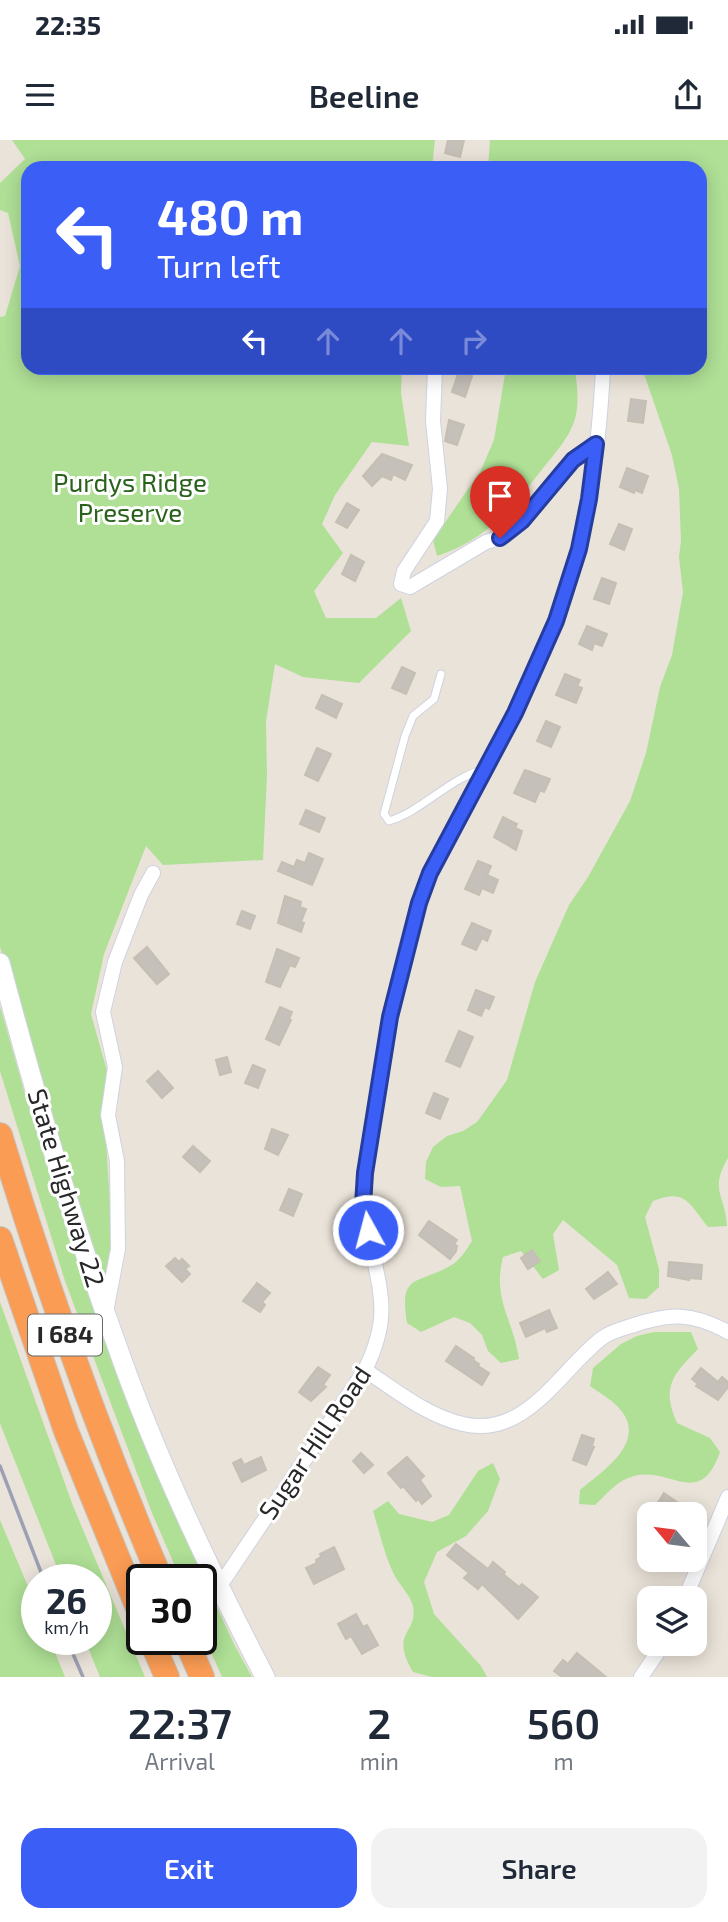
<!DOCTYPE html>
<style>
body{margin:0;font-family:"Exo 2",sans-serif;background:#f2f2f3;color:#1f2937;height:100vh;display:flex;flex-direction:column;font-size:26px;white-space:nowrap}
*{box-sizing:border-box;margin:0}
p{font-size:23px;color:#747a83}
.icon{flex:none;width:38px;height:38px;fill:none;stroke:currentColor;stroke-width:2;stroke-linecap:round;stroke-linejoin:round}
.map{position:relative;height:1537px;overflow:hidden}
.drawer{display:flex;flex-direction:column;background:#fff;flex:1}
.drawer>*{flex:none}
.top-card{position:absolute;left:21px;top:21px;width:686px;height:214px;border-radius:21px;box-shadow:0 4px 18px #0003;background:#3b5ef6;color:#fff;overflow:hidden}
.needle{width:46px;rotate:299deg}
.buttons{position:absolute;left:637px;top:1362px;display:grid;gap:14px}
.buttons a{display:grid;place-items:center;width:70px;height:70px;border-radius:14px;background:#fff;box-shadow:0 4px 18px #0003;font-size:35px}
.speed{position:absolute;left:21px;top:1424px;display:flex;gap:14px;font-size:35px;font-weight:700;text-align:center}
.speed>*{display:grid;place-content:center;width:91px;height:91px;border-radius:50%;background:#fff;box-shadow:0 4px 18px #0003;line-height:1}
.speed small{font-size:18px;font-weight:400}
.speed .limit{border:4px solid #111;border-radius:10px;background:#fff;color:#111}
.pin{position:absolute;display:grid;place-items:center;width:60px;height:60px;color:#fff;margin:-72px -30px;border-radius:50% 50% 50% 0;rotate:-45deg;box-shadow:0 0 7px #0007}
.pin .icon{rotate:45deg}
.me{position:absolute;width:77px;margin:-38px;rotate:353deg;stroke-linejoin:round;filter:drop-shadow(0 0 5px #0008)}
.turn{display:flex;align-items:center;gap:24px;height:147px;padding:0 21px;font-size:32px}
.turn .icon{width:91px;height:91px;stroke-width:2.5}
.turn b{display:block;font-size:49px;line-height:60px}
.lanes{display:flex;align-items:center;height:66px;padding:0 21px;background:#0003;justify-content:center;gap:35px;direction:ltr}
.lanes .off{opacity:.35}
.eta{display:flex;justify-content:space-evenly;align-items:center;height:119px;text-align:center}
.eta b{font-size:42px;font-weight:600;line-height:49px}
.button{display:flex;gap:14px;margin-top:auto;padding:14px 21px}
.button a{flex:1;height:80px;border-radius:21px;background:#3b5ef6;color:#fff;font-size:28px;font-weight:600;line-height:80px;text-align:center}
.button a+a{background:#f2f2f3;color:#1f2937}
.status{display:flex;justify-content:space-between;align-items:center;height:49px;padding:0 35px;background:#fff;direction:ltr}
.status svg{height:19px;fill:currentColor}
header{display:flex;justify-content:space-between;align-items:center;height:91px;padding:0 21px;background:#fff;font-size:32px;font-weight:600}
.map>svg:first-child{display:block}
.green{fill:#afe096}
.building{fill:#c5c0b9;stroke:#c5bfb3;stroke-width:2}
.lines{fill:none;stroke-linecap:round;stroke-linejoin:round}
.lane-casing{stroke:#cfd2e1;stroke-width:9}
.street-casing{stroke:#cfd2e1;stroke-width:16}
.secondary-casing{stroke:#cfd2e1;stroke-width:21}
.highway-casing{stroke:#c3c3c3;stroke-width:26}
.lane{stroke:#fff;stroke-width:7}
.street{stroke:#fff;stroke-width:14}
.secondary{stroke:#fff;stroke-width:19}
.highway{stroke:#fb9c54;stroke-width:24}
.rail{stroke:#9ca0b2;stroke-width:3.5}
.route-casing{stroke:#263da0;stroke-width:18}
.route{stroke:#3b5ef6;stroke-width:12}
.labels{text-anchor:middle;stroke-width:6;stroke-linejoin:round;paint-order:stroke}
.shield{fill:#fff;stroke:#686868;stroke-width:2}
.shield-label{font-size:24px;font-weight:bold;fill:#282828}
.park-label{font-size:26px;fill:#29621a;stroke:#fff}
.street-label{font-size:26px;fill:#282828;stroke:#fff}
</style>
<div class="status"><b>22:35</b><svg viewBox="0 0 49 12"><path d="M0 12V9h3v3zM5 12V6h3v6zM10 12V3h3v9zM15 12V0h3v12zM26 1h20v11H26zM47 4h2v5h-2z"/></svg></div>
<header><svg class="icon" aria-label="menu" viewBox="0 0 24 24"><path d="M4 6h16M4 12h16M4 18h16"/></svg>Beeline<svg class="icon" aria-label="share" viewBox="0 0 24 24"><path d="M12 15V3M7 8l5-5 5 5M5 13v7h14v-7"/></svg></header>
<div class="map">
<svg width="728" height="1537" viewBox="0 0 728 1537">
<rect width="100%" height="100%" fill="#eae3d9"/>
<!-- green -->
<g class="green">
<polygon points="12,0 435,0 432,28 28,28 28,228 402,228 401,253 409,306 372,302 335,355 322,384 343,413 314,451 326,478 376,478 401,458 411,491 359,543 303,537 275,524 266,581 267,635 263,720 163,725 146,706 104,814 91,874 107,931 106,1001 113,1109 105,1156 0,807 0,177 5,176 20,126 8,73 0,70 0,43 25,19"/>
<path d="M 490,0 L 728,0 L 728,1018 C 709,1051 725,1053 727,1086 L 708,1087 C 689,1063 685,1048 653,1061 L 645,1077 L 659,1129 L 659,1147 L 646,1159 L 629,1158 L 617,1125 L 563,1080 L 553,1094 L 559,1130 L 543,1139 L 521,1111 L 503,1117 C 492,1160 513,1178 519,1219 L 501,1223 L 488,1211 L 482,1195 L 470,1183 L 454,1177 L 421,1192 L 407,1183 C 399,1133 416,1145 450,1126 C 460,1121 466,1110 472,1101 L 460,1046 L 441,1047 L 425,1039 L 426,1022 L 433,1007 L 447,996 L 463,991 L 477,982 L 507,940 L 535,842 L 569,765 L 588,737 L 630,661 L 646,613 L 660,547 L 672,515 L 683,452 L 679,417 L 681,401 L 679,349 L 672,315 L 642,228 L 700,228 L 700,28 L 488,28 Z"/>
<path d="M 506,228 L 575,228 C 577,246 580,264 574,282 C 568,299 555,313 544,327 C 514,366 485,401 437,416 L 433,400 L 481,330 L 494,300 Z"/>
<polygon points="0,866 31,975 102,1193 173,1371 234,1504 252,1537 222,1537 201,1489 201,1440 181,1440 152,1373 65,1141 0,931"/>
<polygon points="0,1162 73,1366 145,1537 100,1537 85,1500 96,1500 96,1440 62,1440 3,1291 0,1283"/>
<path d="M 654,1192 L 691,1192 L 698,1209 C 673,1235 661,1246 677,1283 L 710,1298 L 720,1312 C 700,1370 670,1326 634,1336 C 617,1340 607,1354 595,1365 L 579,1364 L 580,1350 C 604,1330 651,1300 617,1266 C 609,1258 598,1252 590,1246 L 593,1228 L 621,1204 L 637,1196 Z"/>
<path d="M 493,1323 L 500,1339 L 488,1371 L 466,1396 L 437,1412 L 424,1442 L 434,1474 L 481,1526 L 487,1537 L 432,1537 L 413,1532 C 389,1491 418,1495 413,1466 C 411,1457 401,1446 396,1438 C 385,1418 380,1393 373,1371 L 388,1361 L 399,1374 L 432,1382 L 449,1375 L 478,1331 Z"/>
<polygon points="0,1380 37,1468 37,1500 50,1500 65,1537 0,1537"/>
</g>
<!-- building -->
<g class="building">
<polygon points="448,0 464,0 460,17 445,13"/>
<polygon points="459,231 472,236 465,257 452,252"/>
<polygon points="631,259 646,261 643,283 628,281"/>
<polygon points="449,280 464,285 457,305 445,301"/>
<polygon points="382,314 412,325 405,340 393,334 391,340 382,336 372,346 363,336"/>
<polygon points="627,328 648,336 642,353 635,350 634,353 620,347"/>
<polygon points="347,363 359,370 347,388 336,382"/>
<polygon points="619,384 632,389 624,410 610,404"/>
<polygon points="351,415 364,422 355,441 342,434"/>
<polygon points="602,438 616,443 609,464 594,459"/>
<polygon points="587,486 607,494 602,506 594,503 592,510 579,504"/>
<polygon points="402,527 415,533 406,554 392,548"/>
<polygon points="565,534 580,540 577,546 582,548 576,563 556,555"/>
<polygon points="322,555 342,564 336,578 316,568"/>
<polygon points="546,581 560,587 551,607 537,601"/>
<polygon points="317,608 331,614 318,641 305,635"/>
<polygon points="525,630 550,639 544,652 540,650 535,662 514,653"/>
<polygon points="306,670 325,678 319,692 300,684"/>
<polygon points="503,677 517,684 515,688 522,691 516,710 494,697"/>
<polygon points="309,713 323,719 312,745 278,731 282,722 294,727 297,720 305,723"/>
<polygon points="478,721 491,726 487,735 498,740 493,753 482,748 479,755 465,749"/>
<polygon points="285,756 301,762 300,767 306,769 301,782 304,783 301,792 278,783"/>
<polygon points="242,771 255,776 250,789 237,784"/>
<polygon points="472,783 491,791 487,801 482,798 476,810 462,804"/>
<polygon points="147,807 169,834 157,844 134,818"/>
<polygon points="277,809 299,818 295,827 290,825 280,847 266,842"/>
<polygon points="476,850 494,857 489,869 485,867 481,876 468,870"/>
<polygon points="280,867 292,872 289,879 291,880 279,905 266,899"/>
<polygon points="459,891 473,897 460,927 446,921"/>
<polygon points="227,917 231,932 220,935 216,920"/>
<polygon points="253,925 265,930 258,948 245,943"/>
<polygon points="158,931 173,948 162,958 147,941"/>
<polygon points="434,953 448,959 440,979 426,973"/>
<polygon points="272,989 288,995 278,1015 265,1009"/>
<polygon points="193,1006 210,1021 200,1032 183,1017"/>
<polygon points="289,1049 302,1054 293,1076 280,1070"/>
<polygon points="429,1081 457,1100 454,1104 457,1106 456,1111 450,1119 419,1095"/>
<polygon points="532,1110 540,1121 528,1129 521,1118"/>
<polygon points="175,1118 179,1122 182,1119 189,1126 185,1129 190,1134 182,1142 166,1126"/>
<polygon points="669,1122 702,1125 701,1139 689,1138 689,1140 668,1136"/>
<polygon points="608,1132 617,1144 594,1159 586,1149"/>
<polygon points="257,1143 270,1153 262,1162 265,1165 260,1172 243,1161"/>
<polygon points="549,1170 557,1188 547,1192 545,1188 526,1197 520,1183"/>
<polygon points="456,1206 474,1218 473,1220 479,1224 478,1226 489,1233 482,1245 446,1221"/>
<polygon points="318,1227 330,1235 323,1245 326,1247 311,1261 299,1252"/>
<polygon points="701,1228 718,1242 722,1237 728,1242 728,1247 718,1260 696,1246 698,1244 692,1239"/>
<polygon points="582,1295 594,1299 592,1306 594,1307 586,1325 573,1320"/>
<polygon points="361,1313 373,1325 364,1333 353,1321"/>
<polygon points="261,1317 266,1330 242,1342 233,1323 241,1319 244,1325"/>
<polygon points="407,1317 424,1336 420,1340 431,1356 422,1364 418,1359 416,1361 403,1346 401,1348 388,1333"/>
<polygon points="664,1353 681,1365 675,1374 651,1374"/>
<polygon points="456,1404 488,1429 493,1422 505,1432 503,1434 519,1447 522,1444 538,1457 518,1479 482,1444 478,1449 464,1438 469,1433 447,1415"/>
<polygon points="334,1407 344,1429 314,1444 306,1428 317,1423 316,1420 321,1417 320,1414"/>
<polygon points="356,1474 363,1487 367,1485 378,1505 362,1514 351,1496 346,1499 338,1484"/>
<polygon points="577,1513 594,1527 606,1537 562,1537 554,1531 563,1520 568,1524"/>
</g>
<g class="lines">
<!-- lane casing -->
<g class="lane-casing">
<path id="lane" d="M 441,534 L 434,559 L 413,576 L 405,596 L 384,674 L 389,681 C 424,670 449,638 485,629"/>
</g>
<!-- street casing -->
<g class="street-casing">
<g id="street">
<path d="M 435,228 L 433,281 L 440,349 L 437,381 L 404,431 L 401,444 L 410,447 L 486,402 C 528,392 544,346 573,320 C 580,314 589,309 596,304"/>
<polyline points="106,1172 118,1109 117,1021 108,975 115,927 103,872 115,822 141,755 153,733"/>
<path d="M 365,1230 C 395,1250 427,1276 463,1284 C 526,1299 560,1230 602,1198 C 610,1192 621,1189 631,1186 C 670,1173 691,1172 728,1192"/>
<path d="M 219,1447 L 365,1230 C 391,1177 381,1155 370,1100 C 368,1088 364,1075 363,1063 C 363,1030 371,995 377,962 C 389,885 401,806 430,733 C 474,651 522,569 556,482 C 587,401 599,313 603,228"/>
<polyline points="685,1458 728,1357"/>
<polyline points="641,1537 664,1503"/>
</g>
</g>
<!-- secondary casing -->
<g class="secondary-casing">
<path id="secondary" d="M 0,823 C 34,951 71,1079 116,1203 C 156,1318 209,1429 265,1537"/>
</g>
<!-- highway casing -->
<g class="highway-casing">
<g id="highway">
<path d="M 0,995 C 46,1146 99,1295 161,1440"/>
<polyline points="0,1099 66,1291 142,1478"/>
<polyline points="151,1500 167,1537"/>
<polyline points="186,1500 202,1537"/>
</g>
</g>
<!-- lane -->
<use href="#lane" class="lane"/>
<!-- street -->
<use href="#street" class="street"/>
<!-- secondary -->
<use href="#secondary" class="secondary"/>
<!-- highway -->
<use href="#highway" class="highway"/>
<!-- rail -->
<g class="rail">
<polyline points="0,1326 44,1440"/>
<polyline points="67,1500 83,1537"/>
</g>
</g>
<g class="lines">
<!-- route casing -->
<g class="route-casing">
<polyline id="route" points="368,1090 363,1065 365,1033 390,877 419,763 430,733 515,573 556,481 579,409 589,359 596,304 573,320 522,381 500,398"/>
</g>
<!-- route -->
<use href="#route" class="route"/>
</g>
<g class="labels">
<!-- shield labels -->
<rect class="shield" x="28" y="1174.5" width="74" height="41" rx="5"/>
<g class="shield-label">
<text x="65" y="1203">I 684</text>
</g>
<!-- park labels -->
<g class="park-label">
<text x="130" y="352">Purdys Ridge<tspan x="130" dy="30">Preserve</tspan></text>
</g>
<!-- street labels -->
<g class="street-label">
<text transform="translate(66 1048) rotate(73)" y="9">State Highway 22</text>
<text transform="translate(315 1303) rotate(-56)" y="9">Sugar Hill Road</text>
</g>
</g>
</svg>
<div class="buttons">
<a><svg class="needle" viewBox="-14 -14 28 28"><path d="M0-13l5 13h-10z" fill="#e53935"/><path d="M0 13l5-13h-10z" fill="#747a83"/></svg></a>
<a><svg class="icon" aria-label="layers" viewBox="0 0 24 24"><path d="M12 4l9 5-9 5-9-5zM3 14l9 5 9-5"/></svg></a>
</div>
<div class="speed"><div>26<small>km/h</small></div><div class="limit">30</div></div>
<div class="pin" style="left:500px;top:398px;background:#d93025"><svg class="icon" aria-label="arrive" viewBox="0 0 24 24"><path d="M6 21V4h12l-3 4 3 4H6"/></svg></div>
<svg class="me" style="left:368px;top:1090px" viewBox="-20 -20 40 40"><circle r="17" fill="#3b5ef6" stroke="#fff" stroke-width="3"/><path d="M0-11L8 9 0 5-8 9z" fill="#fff"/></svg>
<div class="top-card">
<div class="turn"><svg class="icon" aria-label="left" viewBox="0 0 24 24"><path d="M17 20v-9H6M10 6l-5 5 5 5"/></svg><div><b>480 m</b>Turn left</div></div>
<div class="lanes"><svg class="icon" aria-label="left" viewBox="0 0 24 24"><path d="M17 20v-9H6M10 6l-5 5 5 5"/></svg><svg class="icon off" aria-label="ahead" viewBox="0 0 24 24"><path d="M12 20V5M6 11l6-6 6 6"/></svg><svg class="icon off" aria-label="ahead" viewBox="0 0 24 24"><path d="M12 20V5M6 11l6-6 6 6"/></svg><svg class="icon off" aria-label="right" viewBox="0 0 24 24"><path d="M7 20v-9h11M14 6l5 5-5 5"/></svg></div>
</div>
</div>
<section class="drawer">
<div class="eta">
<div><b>22:37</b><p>Arrival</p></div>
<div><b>2</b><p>min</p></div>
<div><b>560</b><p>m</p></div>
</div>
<div class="button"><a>Exit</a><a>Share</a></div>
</section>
